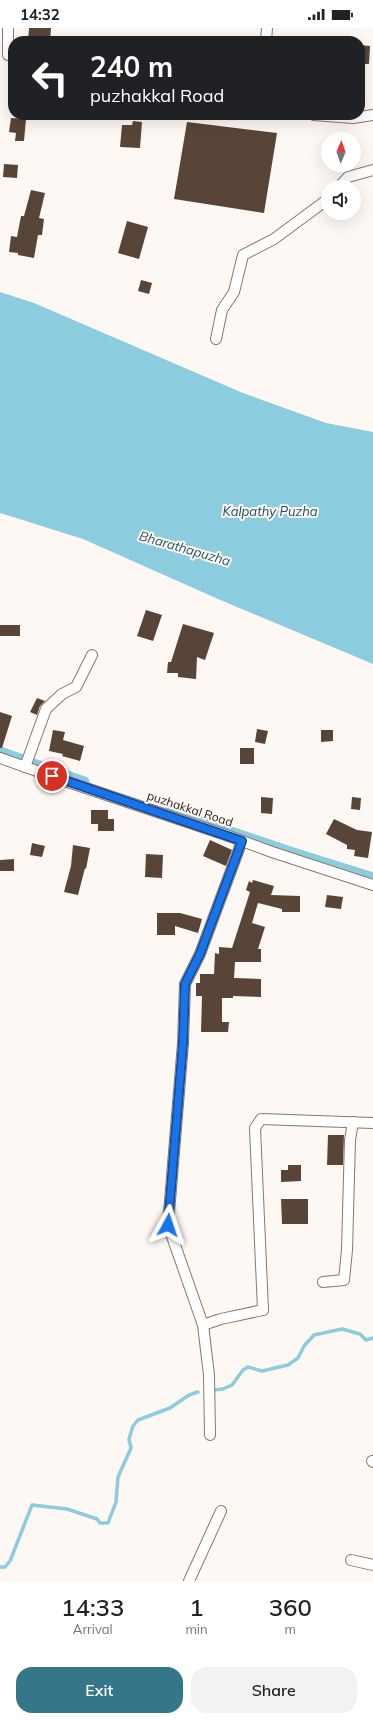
<!DOCTYPE html>
<style>
body{margin:0;font-family:Mulish,sans-serif;background:#f2f2f2;color:#222;height:100vh;display:flex;flex-direction:column;font-size:15px;white-space:nowrap}
*{box-sizing:border-box;margin:0}
p{font-size:13px;color:#767676}
.icon{flex:none;width:22px;height:22px;fill:none;stroke:currentColor;stroke-width:2;stroke-linecap:round;stroke-linejoin:round}
.map{position:relative;height:1553px;overflow:hidden}
.sheet{display:flex;flex-direction:column;background:#fff;flex:1}
.sheet>*{flex:none}
.top-card{position:absolute;left:8px;top:8px;width:357px;height:84px;border-radius:16px;box-shadow:0 4px 16px #0002;background:#202124;color:#fff;overflow:hidden}
.needle{width:26px;rotate:2deg}
.fabs{position:absolute;left:321px;top:104px;display:grid;gap:8px}
.fabs a{display:grid;place-items:center;width:40px;height:40px;border-radius:50%;background:#fff;box-shadow:0 4px 16px #0002;font-size:20px}
.pin{position:absolute;display:grid;place-items:center;width:34px;height:34px;color:#fff;margin:-17px;border:2px solid #fff;border-radius:50%;box-shadow:0 1px 4px #0007}
.me{position:absolute;width:44px;margin:-22px;rotate:5deg;stroke-linejoin:round;filter:drop-shadow(0 0 3px #0008)}
.turn{display:flex;align-items:center;gap:14px;height:84px;padding:0 16px;font-size:18px}
.turn .icon{width:52px;height:52px;stroke-width:2.5}
.turn b{display:block;font-size:28px;line-height:34px}
.eta{display:flex;justify-content:space-evenly;align-items:center;height:68px;text-align:center}
.eta b{font-size:24px;font-weight:600;line-height:28px}
.action{display:flex;gap:8px;margin-top:auto;padding:8px 16px}
.action a{flex:1;height:46px;border-radius:16px;background:#357789;color:#fff;font-size:16px;font-weight:600;line-height:46px;text-align:center}
.action a+a{background:#f2f2f2;color:#222}
.status{display:flex;justify-content:space-between;align-items:center;height:28px;padding:0 20px;background:#fff;direction:ltr}
.status svg{height:11px;fill:currentColor}
.map>svg:first-child{display:block}
.water{fill:#8cccdf}
.lines{fill:none;stroke-linecap:round;stroke-linejoin:round}
.stream{stroke:#8cccdf;stroke-width:3.5}
.canal{stroke:#8cccdf;stroke-width:11}
.building{fill:#594538}
.minor-casing{stroke:#8c7668;stroke-width:12}
.minor{stroke:#fff;stroke-width:10}
.route-casing{stroke:#114b97;stroke-width:10}
.route{stroke:#1a73e8;stroke-width:7}
.labels{text-anchor:middle;stroke-width:4;stroke-linejoin:round;paint-order:stroke}
.street-label{font-size:12px;fill:#29201a;stroke:#fef8f5}
.water-label{font-size:13px;font-style:italic;fill:#19505d;stroke:#fef8f5}
</style>
<div class="status"><b>14:32</b><svg viewBox="0 0 49 12"><path d="M0 12V9h3v3zM5 12V6h3v6zM10 12V3h3v9zM15 12V0h3v12zM26 1h20v11H26zM47 4h2v5h-2z"/></svg></div>
<div class="map">
<svg width="373" height="1553" viewBox="0 0 373 1553">
<rect width="100%" height="100%" fill="#fef8f5"/>
<!-- water -->
<polygon class="water" points="0,264 34,275 243,365 326,395 373,404 373,636 218,571 83,511 0,485"/>
<g class="lines">
<!-- stream -->
<g class="stream">
<polyline points="214,1362 223,1361 232,1357 243,1342 248,1339 262,1343 288,1337 298,1330 304,1318 314,1307 342,1301 360,1306 366,1312 373,1310"/>
<polyline points="0,1539 5,1539 10,1533 32,1477 67,1481 97,1491 100,1495 108,1495 116,1474 118,1449 131,1420 129,1411 133,1398 138,1392 170,1380 189,1367 198,1364"/>
</g>
<!-- canal -->
<g class="canal">
<polyline points="0,724 84,754"/>
<polyline points="169,783 287,823 373,850"/>
</g>
</g>
<!-- building -->
<g class="building">
<polygon points="29,0 51,0 50,13 28,13"/>
<polygon points="360,17 370,18 369,36 360,36"/>
<polygon points="11,90 26,91 24,113 15,113 16,105 9,104"/>
<polygon points="133,93 142,94 140,120 120,119 122,97 132,97"/>
<polygon points="187,94 277,105 264,185 174,171"/>
<polygon points="4,136 18,137 17,150 3,149"/>
<polygon points="31,162 45,165 39,190 44,191 42,207 38,207 34,230 18,227 18,225 9,224 11,208 17,209 21,188 24,188"/>
<polygon points="127,193 148,199 139,231 118,225"/>
<polygon points="141,252 152,255 149,266 138,263"/>
<polygon points="146,582 162,587 153,613 137,608"/>
<polygon points="183,596 214,605 205,632 197,629 196,651 178,649 178,645 167,645 168,634 171,634"/>
<rect x="0" y="597" width="20" height="11"/>
<polygon points="37,670 45,673 40,678 37,687 30,684"/>
<polygon points="0,684 12,688 2,720 0,720"/>
<polygon points="257,701 268,703 265,716 255,714"/>
<polygon points="53,702 65,704 63,712 84,718 80,733 62,728 63,726 49,723"/>
<polygon points="321,702 333,702 333,713 321,714"/>
<rect x="240" y="720" width="14" height="16"/>
<polygon points="261,769 273,770 272,786 261,785"/>
<polygon points="352,769 361,770 360,782 351,781"/>
<polygon points="91,782 108,782 108,791 114,791 114,803 98,803 98,796 91,796"/>
<polygon points="334,791 357,802 372,804 368,830 354,828 355,822 347,821 347,817 326,806"/>
<polygon points="210,812 232,822 226,838 203,828"/>
<polygon points="32,815 45,818 42,829 30,827"/>
<polygon points="73,817 90,820 86,841 85,840 78,867 64,864 71,838"/>
<polygon points="146,826 163,827 162,850 145,849"/>
<polygon points="14,831 14,843 0,843 0,832"/>
<polygon points="253,852 274,858 271,867 300,868 300,884 282,884 282,881 258,875 252,895 265,899 258,921 261,921 261,934 235,934 234,950 261,951 261,969 233,968 233,970 222,970 222,994 229,994 228,1004 201,1004 202,968 196,968 196,955 200,955 200,946 214,946 215,925 219,926 219,919 232,920 250,864 246,862 249,853 252,855"/>
<polygon points="327,867 343,869 341,881 325,879"/>
<polygon points="157,885 180,885 202,891 198,905 175,898 175,907 157,907"/>
<polygon points="328,1107 344,1107 343,1137 327,1137"/>
<polygon points="288,1137 301,1137 301,1153 281,1154 281,1142 288,1142"/>
<polygon points="281,1171 308,1171 308,1196 282,1196"/>
</g>
<g class="lines">
<!-- minor casing -->
<g class="minor-casing">
<g id="minor">
<polyline points="266,13 267,0"/>
<polyline points="8,27 8,0"/>
<polyline points="314,87 353,90 373,87"/>
<polyline points="339,159 348,149 373,142"/>
<polyline points="216,311 222,282 234,264 243,227 274,211 328,171"/>
<polyline points="0,730 65,753 226,807 272,824 373,857"/>
<polyline points="25,739 46,681 62,666 76,659 92,627"/>
<polyline points="323,1254 344,1252 347,1222 350,1112 353,1094"/>
<polyline points="203,1297 168,1197 183,1015 185,956 200,926 242,813"/>
<polyline points="210,1407 209,1347 203,1297 221,1291 263,1282 255,1100 261,1091 373,1095"/>
<polyline points="372,1433 373,1434"/>
<polyline points="351,1532 373,1537"/>
<polyline points="189,1553 221,1483"/>
</g>
</g>
<!-- minor -->
<use href="#minor" class="minor"/>
</g>
<g class="lines">
<!-- route casing -->
<g class="route-casing">
<polyline id="route" points="52,748 242,813 200,926 185,956 183,1015 168,1197"/>
</g>
<!-- route -->
<use href="#route" class="route"/>
</g>
<g class="labels">
<!-- street labels -->
<g class="street-label">
<text transform="translate(190 781) rotate(18)" y="4">puzhakkal Road</text>
</g>
<!-- water labels -->
<g class="water-label">
<text x="270" y="488">Kalpathy Puzha</text>
<text transform="translate(185 520) rotate(16)" y="5">Bharathapuzha</text>
</g>
</g>
</svg>
<div class="fabs">
<a><svg class="needle" viewBox="-14 -14 28 28"><path d="M0-13l5 13h-10z" fill="#e53935"/><path d="M0 13l5-13h-10z" fill="#767676"/></svg></a>
<a><svg class="icon" aria-label="sound" viewBox="0 0 24 24"><path d="M4 9h4l5-4v14l-5-4H4zM17 9q2 3 0 6"/></svg></a>
</div>
<div class="pin" style="left:52px;top:748px;background:#d93025"><svg class="icon" aria-label="arrive" viewBox="0 0 24 24"><path d="M6 21V4h12l-3 4 3 4H6"/></svg></div>
<svg class="me" style="left:168px;top:1197px" viewBox="-20 -20 40 40"><path d="M0-17L14 15 0 8-14 15z" fill="#1a73e8" stroke="#fff" stroke-width="4"/></svg>
<div class="top-card">
<div class="turn"><svg class="icon" aria-label="left" viewBox="0 0 24 24"><path d="M17 20v-9H6M10 6l-5 5 5 5"/></svg><div><b>240 m</b>puzhakkal Road</div></div>
</div>
</div>
<section class="sheet">
<div class="eta">
<div><b>14:33</b><p>Arrival</p></div>
<div><b>1</b><p>min</p></div>
<div><b>360</b><p>m</p></div>
</div>
<div class="action"><a>Exit</a><a>Share</a></div>
</section>
